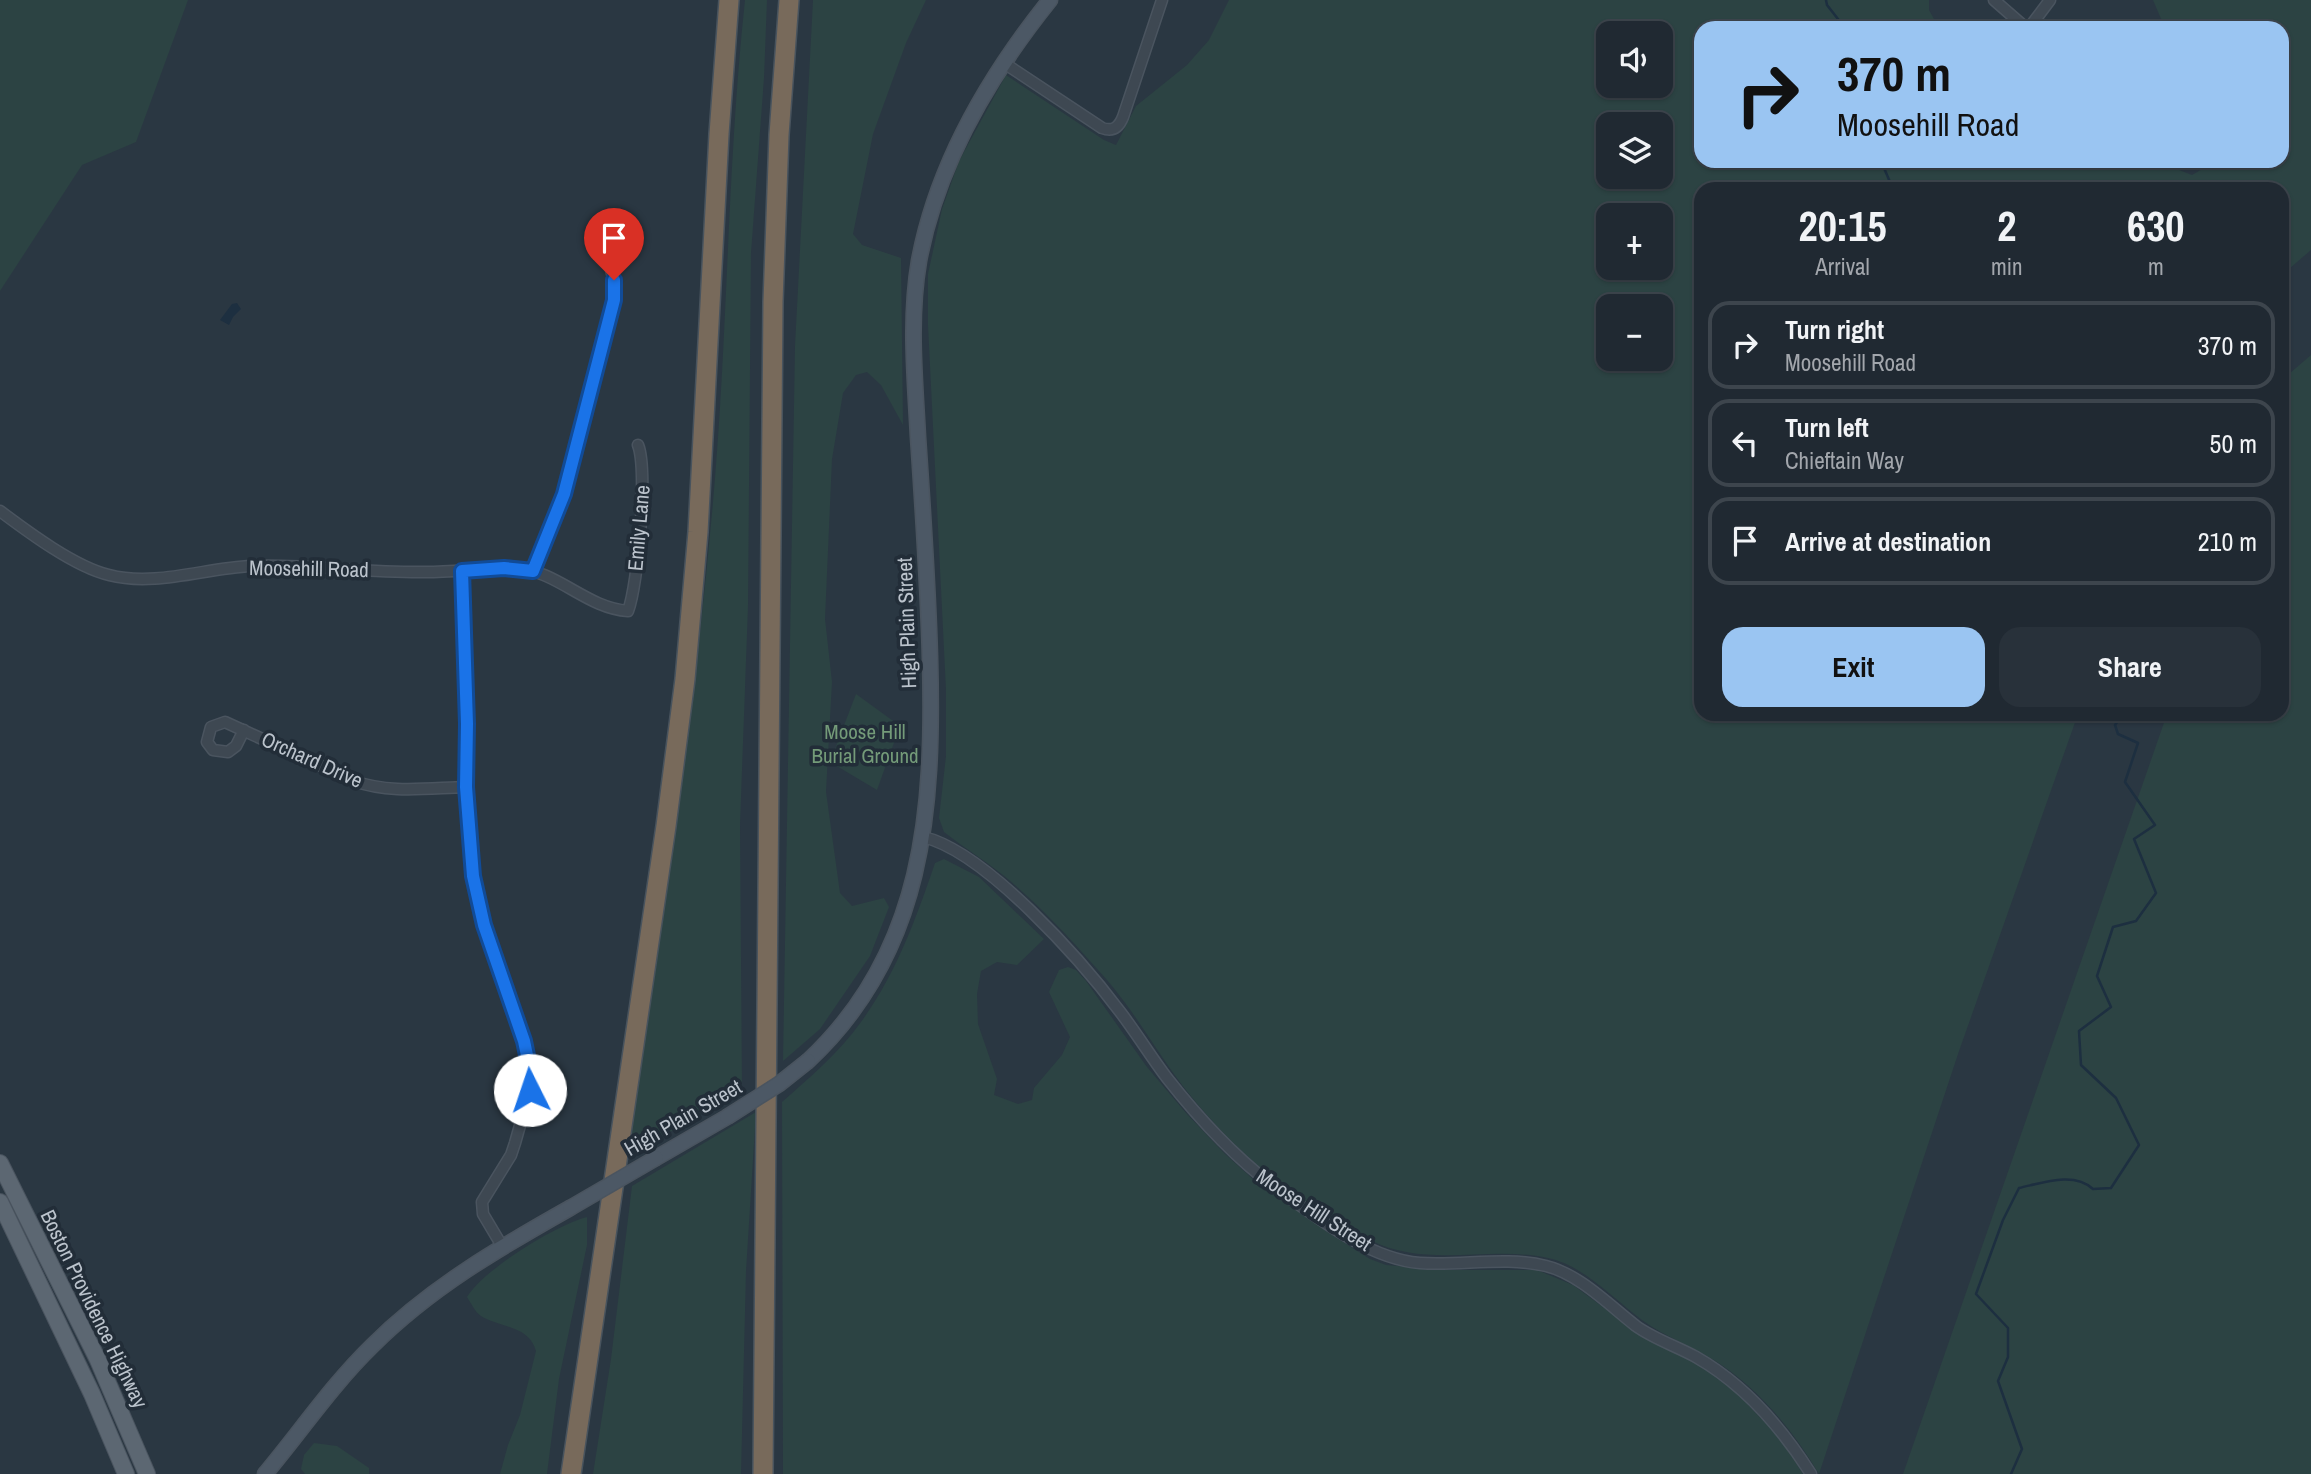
<!DOCTYPE html>
<meta charset="utf-8">
<style>
body{margin:0;font-family:"Archivo Narrow",sans-serif;background:#28313a;color:#f1f3f6;height:100vh;display:flex;flex-direction:column;font-size:26px;white-space:nowrap}
*{box-sizing:border-box;margin:0}
p{font-size:23px;color:#a2a6ac}
.icon{flex:none;width:38px;height:38px;fill:none;stroke:currentColor;stroke-width:2;stroke-linecap:round;stroke-linejoin:round}
.map{position:relative;flex:1;overflow:hidden}
.panel{position:absolute;left:1694px;top:182px;width:595px;height:539px;display:flex;flex-direction:column;background:#202932;border-radius:21px;box-shadow:0 2px 5px #0004,0 0 0 2px #3d454d}
.panel>*{flex:none}
.guide{position:absolute;left:1694px;top:21px;width:595px;height:147px;border-radius:21px;box-shadow:0 2px 5px #0004,0 0 0 2px #3d454d;background:#9ac5f2;color:#111;overflow:hidden}
.controls{position:absolute;left:1596px;top:21px;display:grid;gap:14px}
.controls a{display:grid;place-items:center;width:77px;height:77px;border-radius:14px;background:#202932;box-shadow:0 2px 5px #0004,0 0 0 2px #3d454d;font-size:35px}
.pin{position:absolute;display:grid;place-items:center;width:60px;height:60px;color:#fff;margin:-72px -30px;border-radius:50% 50% 50% 0;rotate:-45deg;box-shadow:0 0 7px #0007}
.pin .icon{rotate:45deg}
.me{position:absolute;width:77px;margin:-38px;rotate:356deg;stroke-linejoin:round;filter:drop-shadow(0 0 5px #0008)}
.turn{display:flex;align-items:center;gap:24px;height:147px;padding:0 28px;font-size:32px}
.turn .icon{width:91px;height:91px;stroke-width:2.5}
.turn b{display:block;font-size:49px;line-height:60px}
.eta{display:flex;justify-content:space-evenly;align-items:center;height:119px;text-align:center}
.eta b{font-size:42px;font-weight:800;line-height:49px}
.primary-button{display:flex;gap:14px;margin-top:auto;padding:14px 28px}
.primary-button a{flex:1;height:80px;border-radius:21px;background:#9ac5f2;color:#111;font-size:28px;font-weight:800;line-height:80px;text-align:center}
.primary-button a+a{background:#28313a;color:#f1f3f6}
ul{padding:0;list-style:none}
li{display:flex;align-items:center;gap:21px;height:88px;margin:0 14px 10px;padding:0 14px;border:4px solid #3d454d;border-radius:21px}
li div{flex:1}
li b{display:block;font-size:26px}
li em{font-style:normal}
.map>svg:first-child{display:block}
.green{fill:#2c4343;fill-rule:evenodd}
.water{fill:#1d2f40}
.lines{fill:none;stroke-linecap:round;stroke-linejoin:round}
.stream{stroke:#1d2f40;stroke-width:2.5}
.street-casing{stroke:#4a545f;stroke-width:13}
.secondary-casing{stroke:#4a545f;stroke-width:17}
.primary-casing{stroke:#4a545f;stroke-width:18}
.highway-casing{stroke:#48535d;stroke-width:22}
.street{stroke:#3e4852;stroke-width:10}
.secondary{stroke:#4c5865;stroke-width:14}
.primary{stroke:#5c6772;stroke-width:16}
.highway{stroke:#786a5b;stroke-width:19}
.secondary-bridge-casing{stroke:#4a545f;stroke-width:17;stroke-linecap:butt}
.secondary-bridge{stroke:#4c5865;stroke-width:14}
.route-casing{stroke:#114b97;stroke-width:18}
.route{stroke:#1a73e8;stroke-width:12}
.labels{text-anchor:middle;stroke-width:7;stroke-linejoin:round;paint-order:stroke}
.street-label{font-size:21px;fill:#bbc3cc;stroke:#222d38}
.park-label{font-size:21px;fill:#749b79;stroke:#222d38}
</style>
<div class="map">
<svg width="2311" height="1474" viewBox="0 0 2311 1474">
<rect width="100%" height="100%" fill="#2a3742"/>
<!-- green -->
<g class="green">
<polygon points="0,0 188,0 136,142 82,165 0,291"/>
<path d="M 745,0 L 767,0 L 764,78 L 751,253 L 748,606 L 740,825 L 742,1090 L 627,1157 C 660,939 694,721 713,502 C 728,335 727,167 745,0 Z"/>
<polygon points="813,0 926,0 906,43 873,134 853,234 862,245 901,258 903,425 881,385 867,372 856,375 843,393 832,459 825,619 832,682 826,792 840,893 852,906 884,898 889,907 870,956 820,1029 783,1061 795,346"/>
<path d="M 1229,0 L 1929,0 L 1929,10 L 1939,28 L 1701,28 L 1701,161 L 2156,161 L 2192,175 L 2216,161 L 2282,161 L 2282,28 L 2165,28 L 2153,0 L 2311,0 L 2311,250 L 2282,275 L 2282,189 L 1701,189 L 1701,714 L 2078,714 L 1958,1054 L 1819,1474 C 1792,1429 1757,1386 1712,1359 C 1689,1345 1664,1336 1642,1320 C 1615,1300 1583,1265 1548,1258 C 1489,1245 1427,1269 1370,1240 C 1301,1207 1237,1154 1190,1095 C 1160,1058 1138,1016 1107,980 C 1075,944 1041,906 1003,875 C 984,860 963,847 944,832 L 939,818 L 946,756 L 946,690 L 928,325 L 928,274 L 942,209 L 959,161 L 1006,75 L 1104,140 L 1116,145 L 1136,106 L 1187,65 L 1209,40 ZM 1608,33 L 1661,33 L 1661,86 L 1608,86 ZM 1608,124 L 1661,124 L 1661,177 L 1608,177 ZM 1608,215 L 1661,215 L 1661,268 L 1608,268 ZM 1608,306 L 1661,306 L 1661,359 L 1608,359 Z"/>
<polygon points="2311,355 2311,1474 1903,1474 2167,714 2282,714 2282,380"/>
<polygon points="856,694 900,726 877,790 830,762"/>
<path d="M 944,859 L 979,877 L 1044,939 L 1017,965 L 997,962 L 981,971 L 977,994 L 978,1024 L 997,1079 L 994,1095 L 1018,1104 L 1032,1100 L 1034,1088 L 1062,1055 L 1070,1037 L 1049,992 L 1059,970 L 1068,967 L 1076,970 L 1086,981 L 1147,1067 L 1186,1113 L 1224,1153 L 1255,1181 L 1329,1233 L 1370,1259 L 1386,1265 L 1447,1270 L 1537,1270 L 1573,1285 L 1645,1338 L 1696,1363 L 1737,1393 L 1773,1431 L 1790,1453 L 1803,1474 L 783,1474 L 782,1102 C 810,1077 839,1053 861,1022 C 896,974 916,919 935,863 Z"/>
<polygon points="756,1112 746,1271 741,1474 593,1474 611,1359 632,1186"/>
<path d="M 587,1217 L 587,1245 L 559,1379 L 547,1474 L 500,1474 L 508,1445 L 520,1415 L 536,1351 C 529,1325 500,1328 481,1316 C 475,1312 471,1303 467,1297 C 484,1269 556,1225 587,1217 Z"/>
<polygon points="314,1443 337,1446 369,1468 369,1474 305,1474 301,1469 304,1455"/>
</g>
<!-- water -->
<polygon class="water" points="237,303 241,309 233,317 229,325 220,320 232,304"/>
<g class="lines">
<!-- stream -->
<g class="stream">
<polyline points="1826,0 1827,5 1845,28"/>
<polyline points="1881,161 1893,189"/>
<path d="M 2011,1474 L 2022,1449 L 1998,1381 L 2008,1357 L 2008,1328 L 1976,1294 L 2003,1220 L 2019,1188 C 2042,1183 2074,1171 2093,1189 L 2111,1188 L 2139,1145 L 2116,1098 L 2081,1065 L 2079,1031 L 2111,1007 L 2097,976 L 2113,927 L 2136,921 L 2156,893 L 2134,839 L 2155,825 L 2125,782 L 2138,743 L 2118,734 L 2115,725 L 2123,714"/>
</g>
<!-- street casing -->
<g class="street-casing">
<g id="street">
<polyline points="1994,0 2026,28"/>
<polyline points="2029,28 2050,0"/>
<path d="M 1004,63 L 1102,128 C 1113,132 1119,127 1123,117 L 1162,0"/>
<path d="M 0,511 C 28,532 75,567 109,575 C 155,587 205,568 251,566 C 309,564 367,573 426,572 C 456,572 486,567 516,568 C 558,571 586,608 628,611 C 638,585 648,470 638,445"/>
<polyline points="462,571 466,724 466,787 473,876 484,925 501,969 528,1061 530,1090 515,1143 511,1155 482,1202 483,1214 502,1246"/>
<polyline points="533,571 564,494 614,300 615,287 610,265"/>
<path d="M 244,730 L 236,746 L 228,752 L 213,750 L 207,742 L 211,727 L 225,722 L 354,781 C 390,794 428,788 466,787"/>
<path d="M 923,837 C 985,851 1082,961 1121,1013 C 1137,1034 1151,1057 1167,1078 C 1200,1120 1237,1160 1280,1191 C 1320,1220 1370,1259 1420,1263 C 1462,1266 1505,1256 1546,1266 C 1579,1274 1609,1305 1636,1326 C 1654,1339 1676,1346 1696,1357 C 1745,1385 1782,1428 1811,1474"/>
</g>
</g>
<!-- secondary casing -->
<g class="secondary-casing">
<g id="secondary">
<path d="M 808,1061 C 925,952 934,808 930,658 C 928,584 923,510 918,437 C 915,378 909,319 919,261 C 937,164 989,76 1050,0"/>
<polyline points="656,1158 727,1117"/>
<path d="M 265,1474 C 301,1431 332,1385 372,1346 C 430,1288 499,1248 570,1208"/>
</g>
</g>
<!-- primary casing -->
<g class="primary-casing">
<g id="primary">
<polyline points="0,1163 98,1360 147,1474"/>
<polyline points="0,1202 92,1394 126,1474"/>
</g>
</g>
<!-- highway casing -->
<g class="highway-casing">
<g id="highway">
<polyline points="571,1474 666,826 685,679 698,532 719,134 729,0"/>
<polyline points="763,1474 773,302 779,135 789,0"/>
</g>
</g>
<!-- street -->
<use href="#street" class="street"/>
<!-- secondary -->
<use href="#secondary" class="secondary"/>
<!-- primary -->
<use href="#primary" class="primary"/>
<!-- highway -->
<use href="#highway" class="highway"/>
<!-- secondary-bridge casing -->
<g class="secondary-bridge-casing">
<g id="secondary-bridge">
<polyline points="727,1117 779,1084 808,1061"/>
<polyline points="570,1208 656,1158"/>
</g>
</g>
<!-- secondary-bridge -->
<use href="#secondary-bridge" class="secondary-bridge"/>
</g>
<g class="lines">
<!-- route casing -->
<g class="route-casing">
<polyline id="route" points="530,1090 528,1060 524,1041 484,925 473,876 466,787 467,724 462,571 504,568 533,571 564,494 614,300 614,280"/>
</g>
<!-- route -->
<use href="#route" class="route"/>
</g>
<g class="labels">
<!-- street labels -->
<g class="street-label">
<text transform="translate(639 528) rotate(-85)" y="7">Emily Lane</text>
<text transform="translate(309 569) rotate(1)" y="7">Moosehill Road</text>
<text transform="translate(907 623) rotate(-92)" y="7">High Plain Street</text>
<text transform="translate(312 760) rotate(24)" y="7">Orchard Drive</text>
<text transform="translate(683 1118) rotate(-30)" y="7">High Plain Street</text>
<text transform="translate(1314 1210) rotate(33)" y="7">Moose Hill Street</text>
<text transform="translate(94 1309) rotate(64)" y="7">Boston Providence Highway</text>
</g>
<!-- park labels -->
<g class="park-label">
<text x="865" y="739">Moose Hill<tspan x="865" dy="24">Burial Ground</tspan></text>
</g>
</g>
</svg>
<div class="controls">
<a><svg class="icon" aria-label="sound" viewBox="0 0 24 24"><path d="M4 9h4l5-4v14l-5-4H4zM17 9q2 3 0 6"/></svg></a>
<a><svg class="icon" aria-label="layers" viewBox="0 0 24 24"><path d="M12 4l9 5-9 5-9-5zM3 14l9 5 9-5"/></svg></a>
<a>+</a>
<a>−</a>
</div>
<div class="pin" style="left:614px;top:280px;background:#d93025"><svg class="icon" aria-label="arrive" viewBox="0 0 24 24"><path d="M6 21V4h12l-3 4 3 4H6"/></svg></div>
<svg class="me" style="left:530px;top:1090px" viewBox="-20 -20 40 40"><circle r="19" fill="#fff"/><path d="M0-13L10 11 0 6-10 11z" fill="#1a73e8"/></svg>
<div class="guide">
<div class="turn"><svg class="icon" aria-label="right" viewBox="0 0 24 24"><path d="M7 20v-9h11M14 6l5 5-5 5"/></svg><div><b>370 m</b>Moosehill Road</div></div>
</div>
<section class="panel">
<div class="eta">
<div><b>20:15</b><p>Arrival</p></div>
<div><b>2</b><p>min</p></div>
<div><b>630</b><p>m</p></div>
</div>
<ul>
<li><svg class="icon" aria-label="right" viewBox="0 0 24 24"><path d="M7 20v-9h11M14 6l5 5-5 5"/></svg><div><b>Turn right</b><p>Moosehill Road</p></div><em>370 m</em></li>
<li><svg class="icon" aria-label="left" viewBox="0 0 24 24"><path d="M17 20v-9H6M10 6l-5 5 5 5"/></svg><div><b>Turn left</b><p>Chieftain Way</p></div><em>50 m</em></li>
<li><svg class="icon" aria-label="arrive" viewBox="0 0 24 24"><path d="M6 21V4h12l-3 4 3 4H6"/></svg><div><b>Arrive at destination</b></div><em>210 m</em></li>
</ul>
<div class="primary-button"><a>Exit</a><a>Share</a></div>
</section>
</div>
